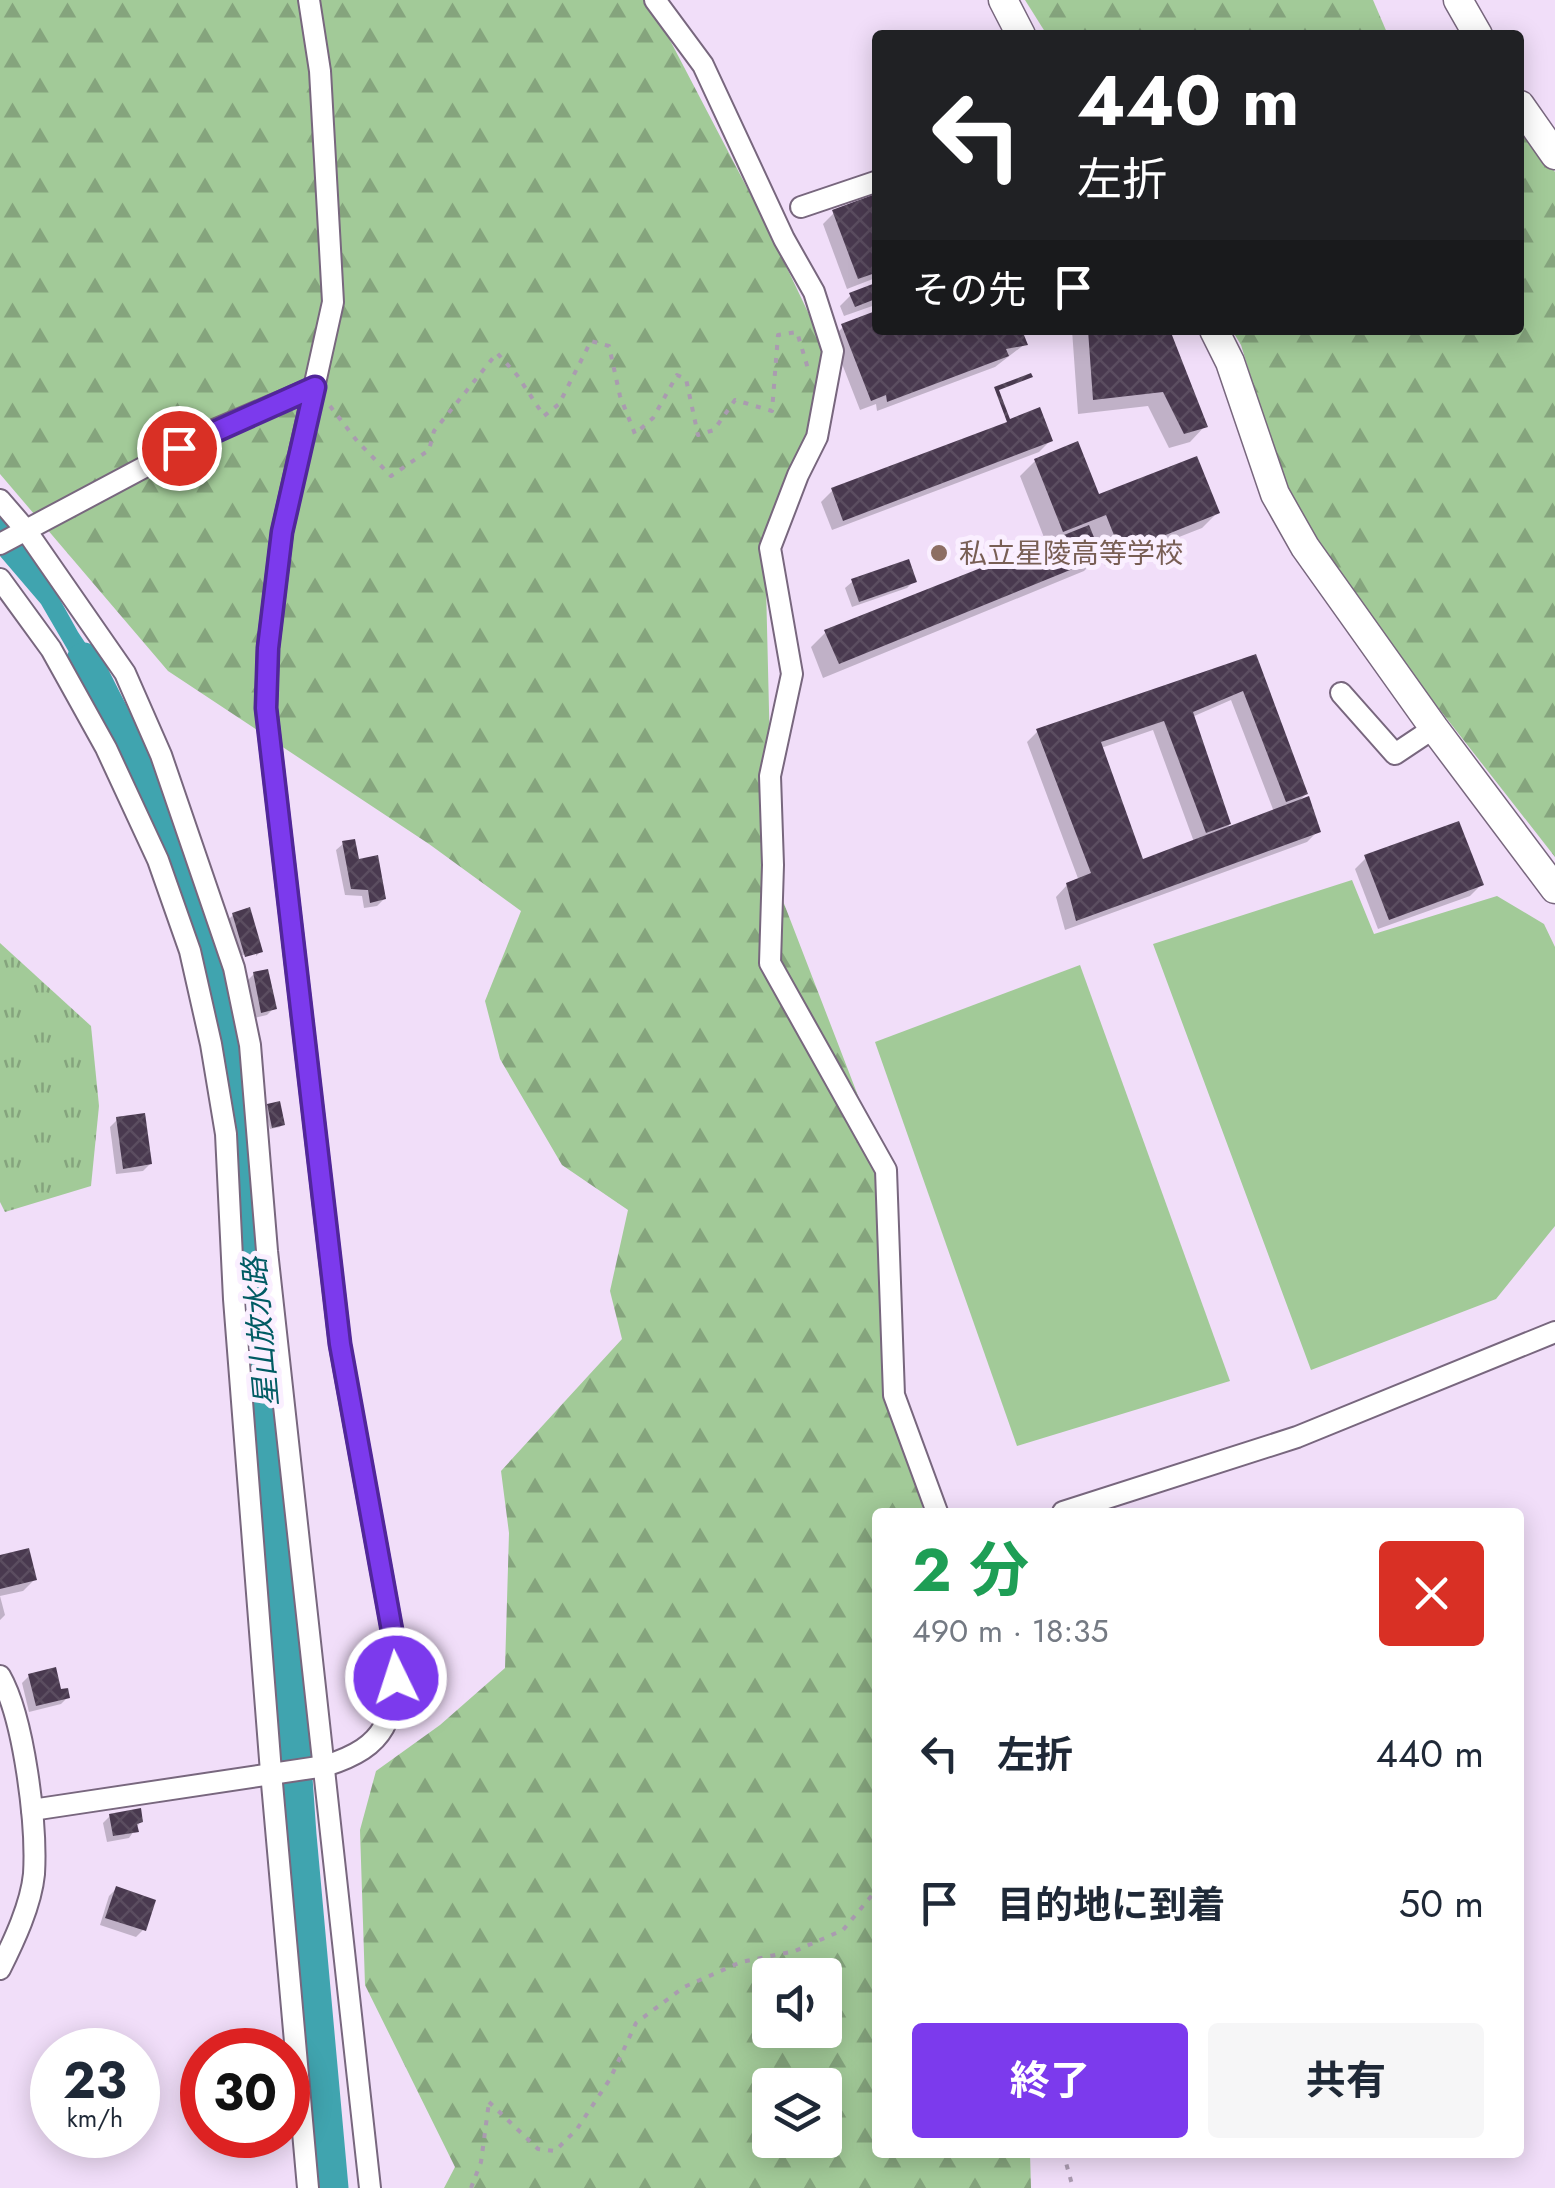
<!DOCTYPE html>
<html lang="ja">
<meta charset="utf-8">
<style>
body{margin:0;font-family:Jost,"Noto Sans JP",sans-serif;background:#f6f6f7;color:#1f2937;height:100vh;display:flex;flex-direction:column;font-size:38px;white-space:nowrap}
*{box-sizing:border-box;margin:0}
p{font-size:32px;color:#747a83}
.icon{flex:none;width:55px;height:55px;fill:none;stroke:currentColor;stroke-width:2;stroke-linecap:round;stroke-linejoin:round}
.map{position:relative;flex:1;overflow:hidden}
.details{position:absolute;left:872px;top:1508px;width:652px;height:650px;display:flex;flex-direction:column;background:#fff;border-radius:10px;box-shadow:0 5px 25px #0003}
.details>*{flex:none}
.guide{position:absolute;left:872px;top:30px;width:652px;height:305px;border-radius:10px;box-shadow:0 5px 25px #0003;background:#202124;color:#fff;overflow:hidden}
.controls{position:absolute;left:752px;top:1958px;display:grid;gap:20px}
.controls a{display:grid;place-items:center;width:90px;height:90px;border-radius:10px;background:#fff;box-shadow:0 5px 25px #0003;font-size:50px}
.speed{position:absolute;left:30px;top:2028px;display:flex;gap:20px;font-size:50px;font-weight:700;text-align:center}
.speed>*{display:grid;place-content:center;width:130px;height:130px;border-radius:50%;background:#fff;box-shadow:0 5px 25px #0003;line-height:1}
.speed small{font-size:25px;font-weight:400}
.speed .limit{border:15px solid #d22;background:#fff;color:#111}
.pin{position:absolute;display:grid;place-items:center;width:85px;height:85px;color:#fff;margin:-42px;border:5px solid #fff;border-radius:50%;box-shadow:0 2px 10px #0007}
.me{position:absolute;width:110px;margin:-55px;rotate:356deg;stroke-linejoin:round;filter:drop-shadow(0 0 8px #0008)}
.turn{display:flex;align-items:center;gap:35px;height:210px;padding:0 40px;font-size:45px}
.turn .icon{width:130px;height:130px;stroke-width:2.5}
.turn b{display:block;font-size:70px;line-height:85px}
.then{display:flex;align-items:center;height:95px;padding:0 40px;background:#0003;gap:20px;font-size:38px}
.round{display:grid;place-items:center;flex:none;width:105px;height:105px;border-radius:10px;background:#f6f6f7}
.head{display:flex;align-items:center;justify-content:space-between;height:170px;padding:0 40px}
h1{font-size:60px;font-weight:700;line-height:75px;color:#1e9e55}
.action{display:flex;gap:20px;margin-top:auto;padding:20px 40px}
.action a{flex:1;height:115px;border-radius:10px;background:#7c3aed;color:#fff;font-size:40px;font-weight:700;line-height:115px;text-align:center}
.action a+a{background:#f6f6f7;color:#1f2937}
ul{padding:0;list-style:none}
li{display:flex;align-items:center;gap:30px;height:150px;padding:0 40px}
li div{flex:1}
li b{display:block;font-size:38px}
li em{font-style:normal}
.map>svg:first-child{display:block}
.grass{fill:url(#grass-tufts)}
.forest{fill:url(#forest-firs);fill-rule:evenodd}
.pitch{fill:#a2ca98}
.water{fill:#40a4af}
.shadow{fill:#0003;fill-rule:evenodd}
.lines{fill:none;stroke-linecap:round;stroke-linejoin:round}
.river{stroke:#40a4af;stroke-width:35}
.building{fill:url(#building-cross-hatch)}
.street-casing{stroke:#78677e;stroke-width:24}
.secondary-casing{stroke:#78677e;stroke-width:31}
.path{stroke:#aa9bb0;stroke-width:4;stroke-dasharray:5 8;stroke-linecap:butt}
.street{stroke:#fff;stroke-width:20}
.secondary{stroke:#fff;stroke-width:28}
.route-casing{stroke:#51269a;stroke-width:25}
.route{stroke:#7c3aed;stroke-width:18}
.education-dot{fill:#8d6e63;stroke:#faefff;stroke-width:4}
.labels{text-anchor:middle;stroke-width:10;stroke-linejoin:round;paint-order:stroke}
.education-label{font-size:28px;fill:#785e54;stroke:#faefff;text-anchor:start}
.water-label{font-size:30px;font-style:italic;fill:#005b63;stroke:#faefff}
</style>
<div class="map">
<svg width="1555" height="2188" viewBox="0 0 1555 2188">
<defs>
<pattern id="grass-tufts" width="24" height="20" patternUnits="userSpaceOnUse" patternTransform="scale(2.5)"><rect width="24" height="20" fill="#a2ca98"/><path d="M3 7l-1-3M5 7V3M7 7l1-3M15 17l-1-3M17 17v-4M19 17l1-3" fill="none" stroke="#85a47d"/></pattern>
<pattern id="forest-firs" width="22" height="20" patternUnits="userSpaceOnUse" patternTransform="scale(2.5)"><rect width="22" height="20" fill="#a2ca98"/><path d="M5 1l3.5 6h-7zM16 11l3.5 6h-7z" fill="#85a47d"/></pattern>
<pattern id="building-cross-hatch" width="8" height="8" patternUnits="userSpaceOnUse" patternTransform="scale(2.5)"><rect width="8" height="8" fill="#49394f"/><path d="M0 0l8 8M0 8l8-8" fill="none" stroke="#5b4d60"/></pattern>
</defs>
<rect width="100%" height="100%" fill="#f1def9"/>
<!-- grass -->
<polygon class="grass" points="0,943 91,1026 99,1106 91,1186 5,1212 0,1202"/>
<!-- forest -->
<g class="forest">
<path d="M 0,0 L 649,0 L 768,228 L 825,348 L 822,417 L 765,544 L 773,875 L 892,1184 L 882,1236 L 923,1512 L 878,1512 L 878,2152 L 1030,2153 L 1031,2188 L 444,2188 L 455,2167 L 365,1985 L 360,1830 L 376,1771 L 440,1725 L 505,1668 L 509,1533 L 501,1471 L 622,1339 L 610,1291 L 628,1210 L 562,1165 L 500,1059 L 485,1001 L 521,911 L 429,844 L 168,671 L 0,474 ZM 770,1975 L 825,1975 L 825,2030 L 770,2030 ZM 770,2085 L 825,2085 L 825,2140 L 770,2140 Z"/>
<polygon points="1025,0 1373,0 1388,35 1047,35"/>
<polygon points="1520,125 1555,172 1555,857 1354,600 1284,485 1241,345 1232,330 1520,330"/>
</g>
<!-- pitch -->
<g class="pitch">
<polygon points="1352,880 1374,934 1497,896 1544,924 1555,947 1555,1226 1496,1299 1311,1370 1153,944"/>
<polygon points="1080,965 1230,1381 1017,1446 875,1042"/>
</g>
<!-- water -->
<polygon class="water" points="0,512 33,551 78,632 127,706 98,702 41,604 0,556"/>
<!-- shadow -->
<g class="shadow">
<polygon points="878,196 878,277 847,289 823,224 834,213"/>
<polygon points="878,285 878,304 844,316 840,306 851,295"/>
<polygon points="843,327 878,330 1020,330 1025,344 995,367 877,411 876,404 860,410 832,338"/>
<polygon points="1072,330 1167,330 1205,426 1190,442 1169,448 1148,406 1078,414"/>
<polygon points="1050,441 1039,452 832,530 821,502 832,491"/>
<polygon points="1035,461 1098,498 1217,513 1202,528 1105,566 1101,554 1084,571 823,678 811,647 826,632 1047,545 1020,476"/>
<polygon points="914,581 907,588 852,607 845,588 852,582"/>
<path d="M 1255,657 L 1306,794 L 1296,804 L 1318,831 L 1307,842 L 1065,930 L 1056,897 L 1067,885 L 1079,881 L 1027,742 L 1038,731 ZM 1231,700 L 1274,812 L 1230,829 L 1192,717 ZM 1153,730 L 1194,842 L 1141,862 L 1101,748 Z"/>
<polygon points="344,843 384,899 377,906 364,908 362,896 345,895 336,850"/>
<polygon points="1366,858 1481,885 1470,896 1378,929 1355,869"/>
<polygon points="233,915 261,951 256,956 256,951 237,957 226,922"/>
<polygon points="254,974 274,1008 267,1015 254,1018 247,981"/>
<polygon points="268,1106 282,1125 280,1127 270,1129 265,1109"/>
<polygon points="117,1120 150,1164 143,1171 116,1174 110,1127"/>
<polygon points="0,1558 35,1579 23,1591 0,1596 5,1615 0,1620"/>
<polygon points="29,1676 59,1692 68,1697 61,1704 29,1712 22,1683"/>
<polygon points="110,1816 141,1821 129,1838 107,1842 103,1823"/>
<polygon points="116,1889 143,1930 136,1937 100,1925 109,1896"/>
</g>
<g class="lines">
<!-- river -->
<polyline class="river" points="84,660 166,823 196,898 220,980 239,1067 251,1241 272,1451 299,1835 331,2188"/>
</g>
<!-- building -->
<g class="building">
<polygon points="878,193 878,272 858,279 832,210"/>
<polygon points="878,282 878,298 855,307 849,293"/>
<polygon points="878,310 878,330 1022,330 1028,345 1006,349 1009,356 887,402 886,395 871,401 841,324"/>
<polygon points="1088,330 1170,330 1208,427 1184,434 1163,392 1093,400"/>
<polygon points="1031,373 1033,377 999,390 1010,419 1040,407 1053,441 843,521 831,488 1007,422 994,387"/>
<polygon points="1078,441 1099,494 1197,456 1220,513 1121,553 1106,515 1063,532 1034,459"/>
<polygon points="1089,525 1102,557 839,664 824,630"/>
<polygon points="909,559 917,582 859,602 851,579"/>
<polygon points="1256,654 1308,794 1286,802 1243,691 1193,712 1231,824 1206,833 1164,721 1101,742 1143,859 1309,796 1321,832 1076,921 1066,883 1091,873 1036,729"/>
<polygon points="1459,821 1484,885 1389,920 1364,855"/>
<polygon points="355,839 359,859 378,855 386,899 370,903 368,890 351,889 342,841"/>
<polygon points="250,907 263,952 245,957 232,913"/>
<polygon points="268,969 277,1009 261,1013 253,972"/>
<polygon points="280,1101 285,1125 272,1128 267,1104"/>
<polygon points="145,1113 152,1164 123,1169 116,1117"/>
<polygon points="29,1548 37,1580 0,1589 0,1555"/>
<polygon points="56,1667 61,1689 68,1688 70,1698 36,1706 28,1674"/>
<polygon points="141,1808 143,1822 137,1824 139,1832 113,1836 109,1814"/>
<polygon points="116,1886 156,1900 146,1931 105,1918"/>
</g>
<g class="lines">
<!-- street casing -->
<g class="street-casing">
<g id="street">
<polyline points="655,0 703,65 784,239 814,292 833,351 817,437 798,475 770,548 792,674 770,776 773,865 770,963 886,1170 894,1395 937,1512"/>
<polyline points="801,207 878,181"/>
<polyline points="0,500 25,529 125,673 161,755 234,968 250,1045 267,1251 370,2188"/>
<polyline points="0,544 214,430 315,387"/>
<polyline points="0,579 51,649 106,748 158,860 190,951 211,1044 226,1134 234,1299 271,1772 308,2188"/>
<polyline points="1341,693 1395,754 1434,728"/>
<polyline points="1063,1512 1297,1437 1555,1332"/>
<path d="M 0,1676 C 24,1718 37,1824 34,1874 C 31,1905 14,1941 0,1969"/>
<path d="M 32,1810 L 325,1766 C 389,1746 393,1719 397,1658 L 340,1345 L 266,708 L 268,648 L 282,532 L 333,302 L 320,71 L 309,0"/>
</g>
</g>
<!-- secondary casing -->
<g class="secondary-casing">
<g id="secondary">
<polyline points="1003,0 1021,35"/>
<polyline points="1458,0 1478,35"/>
<polyline points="1520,105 1555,155"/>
<polyline points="1214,330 1230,362 1275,494 1305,547 1434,728 1555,889"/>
</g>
</g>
<!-- path -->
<g class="path">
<polyline points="330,406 357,441 391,476 429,450 434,431 497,353 517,375 544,416 559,404 591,341 609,346 620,396 635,434 653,418 677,375 686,379 698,435 714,430 735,400 772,411 778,335 797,332 809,372"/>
<polyline points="489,2102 538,2149 555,2151 577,2129 610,2079 636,2023 684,1987 741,1962 795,1951 843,1930 878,1888"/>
<polyline points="1063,2152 1073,2188"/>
<polyline points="471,2188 481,2162 489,2102"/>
</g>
<!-- street -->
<use href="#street" class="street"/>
<!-- secondary -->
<use href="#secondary" class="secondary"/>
</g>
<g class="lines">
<!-- route casing -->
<g class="route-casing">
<polyline id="route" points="179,448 315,387 282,532 268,648 266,708 340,1344 397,1658 396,1678"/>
</g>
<!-- route -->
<use href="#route" class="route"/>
</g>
<!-- markers -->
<circle class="education-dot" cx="939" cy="553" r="10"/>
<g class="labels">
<!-- education labels -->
<g class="education-label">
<text x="959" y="563">私立星陵高等学校</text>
</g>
<!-- water labels -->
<g class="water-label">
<text transform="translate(261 1332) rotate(-95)" y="10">星山放水路</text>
</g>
</g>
</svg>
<div class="controls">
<a><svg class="icon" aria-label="sound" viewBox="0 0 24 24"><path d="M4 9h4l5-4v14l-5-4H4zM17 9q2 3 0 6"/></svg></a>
<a><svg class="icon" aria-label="layers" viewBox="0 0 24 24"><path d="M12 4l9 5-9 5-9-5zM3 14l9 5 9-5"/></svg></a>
</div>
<div class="speed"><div>23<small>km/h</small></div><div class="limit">30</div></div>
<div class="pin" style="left:179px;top:448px;background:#d93025"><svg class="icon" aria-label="arrive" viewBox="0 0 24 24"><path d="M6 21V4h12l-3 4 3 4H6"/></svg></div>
<svg class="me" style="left:396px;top:1678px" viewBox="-20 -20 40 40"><circle r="17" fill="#7c3aed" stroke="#fff" stroke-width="3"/><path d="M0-11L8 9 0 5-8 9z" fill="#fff"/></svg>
<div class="guide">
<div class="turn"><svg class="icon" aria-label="left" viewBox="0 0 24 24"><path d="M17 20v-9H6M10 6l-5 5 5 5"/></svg><div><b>440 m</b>左折</div></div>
<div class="then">その先<svg class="icon" aria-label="arrive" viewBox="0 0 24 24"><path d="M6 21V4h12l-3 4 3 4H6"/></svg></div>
</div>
<section class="details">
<div class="head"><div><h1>2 分</h1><p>490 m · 18:35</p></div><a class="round" style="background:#d93025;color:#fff"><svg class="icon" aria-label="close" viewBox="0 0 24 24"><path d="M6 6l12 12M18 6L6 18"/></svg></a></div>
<ul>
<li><svg class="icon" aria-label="left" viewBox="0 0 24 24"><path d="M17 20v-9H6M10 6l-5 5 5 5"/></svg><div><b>左折</b></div><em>440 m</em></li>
<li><svg class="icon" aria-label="arrive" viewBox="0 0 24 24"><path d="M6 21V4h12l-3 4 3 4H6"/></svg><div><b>目的地に到着</b></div><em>50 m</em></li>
</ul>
<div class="action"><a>終了</a><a>共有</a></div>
</section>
</div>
